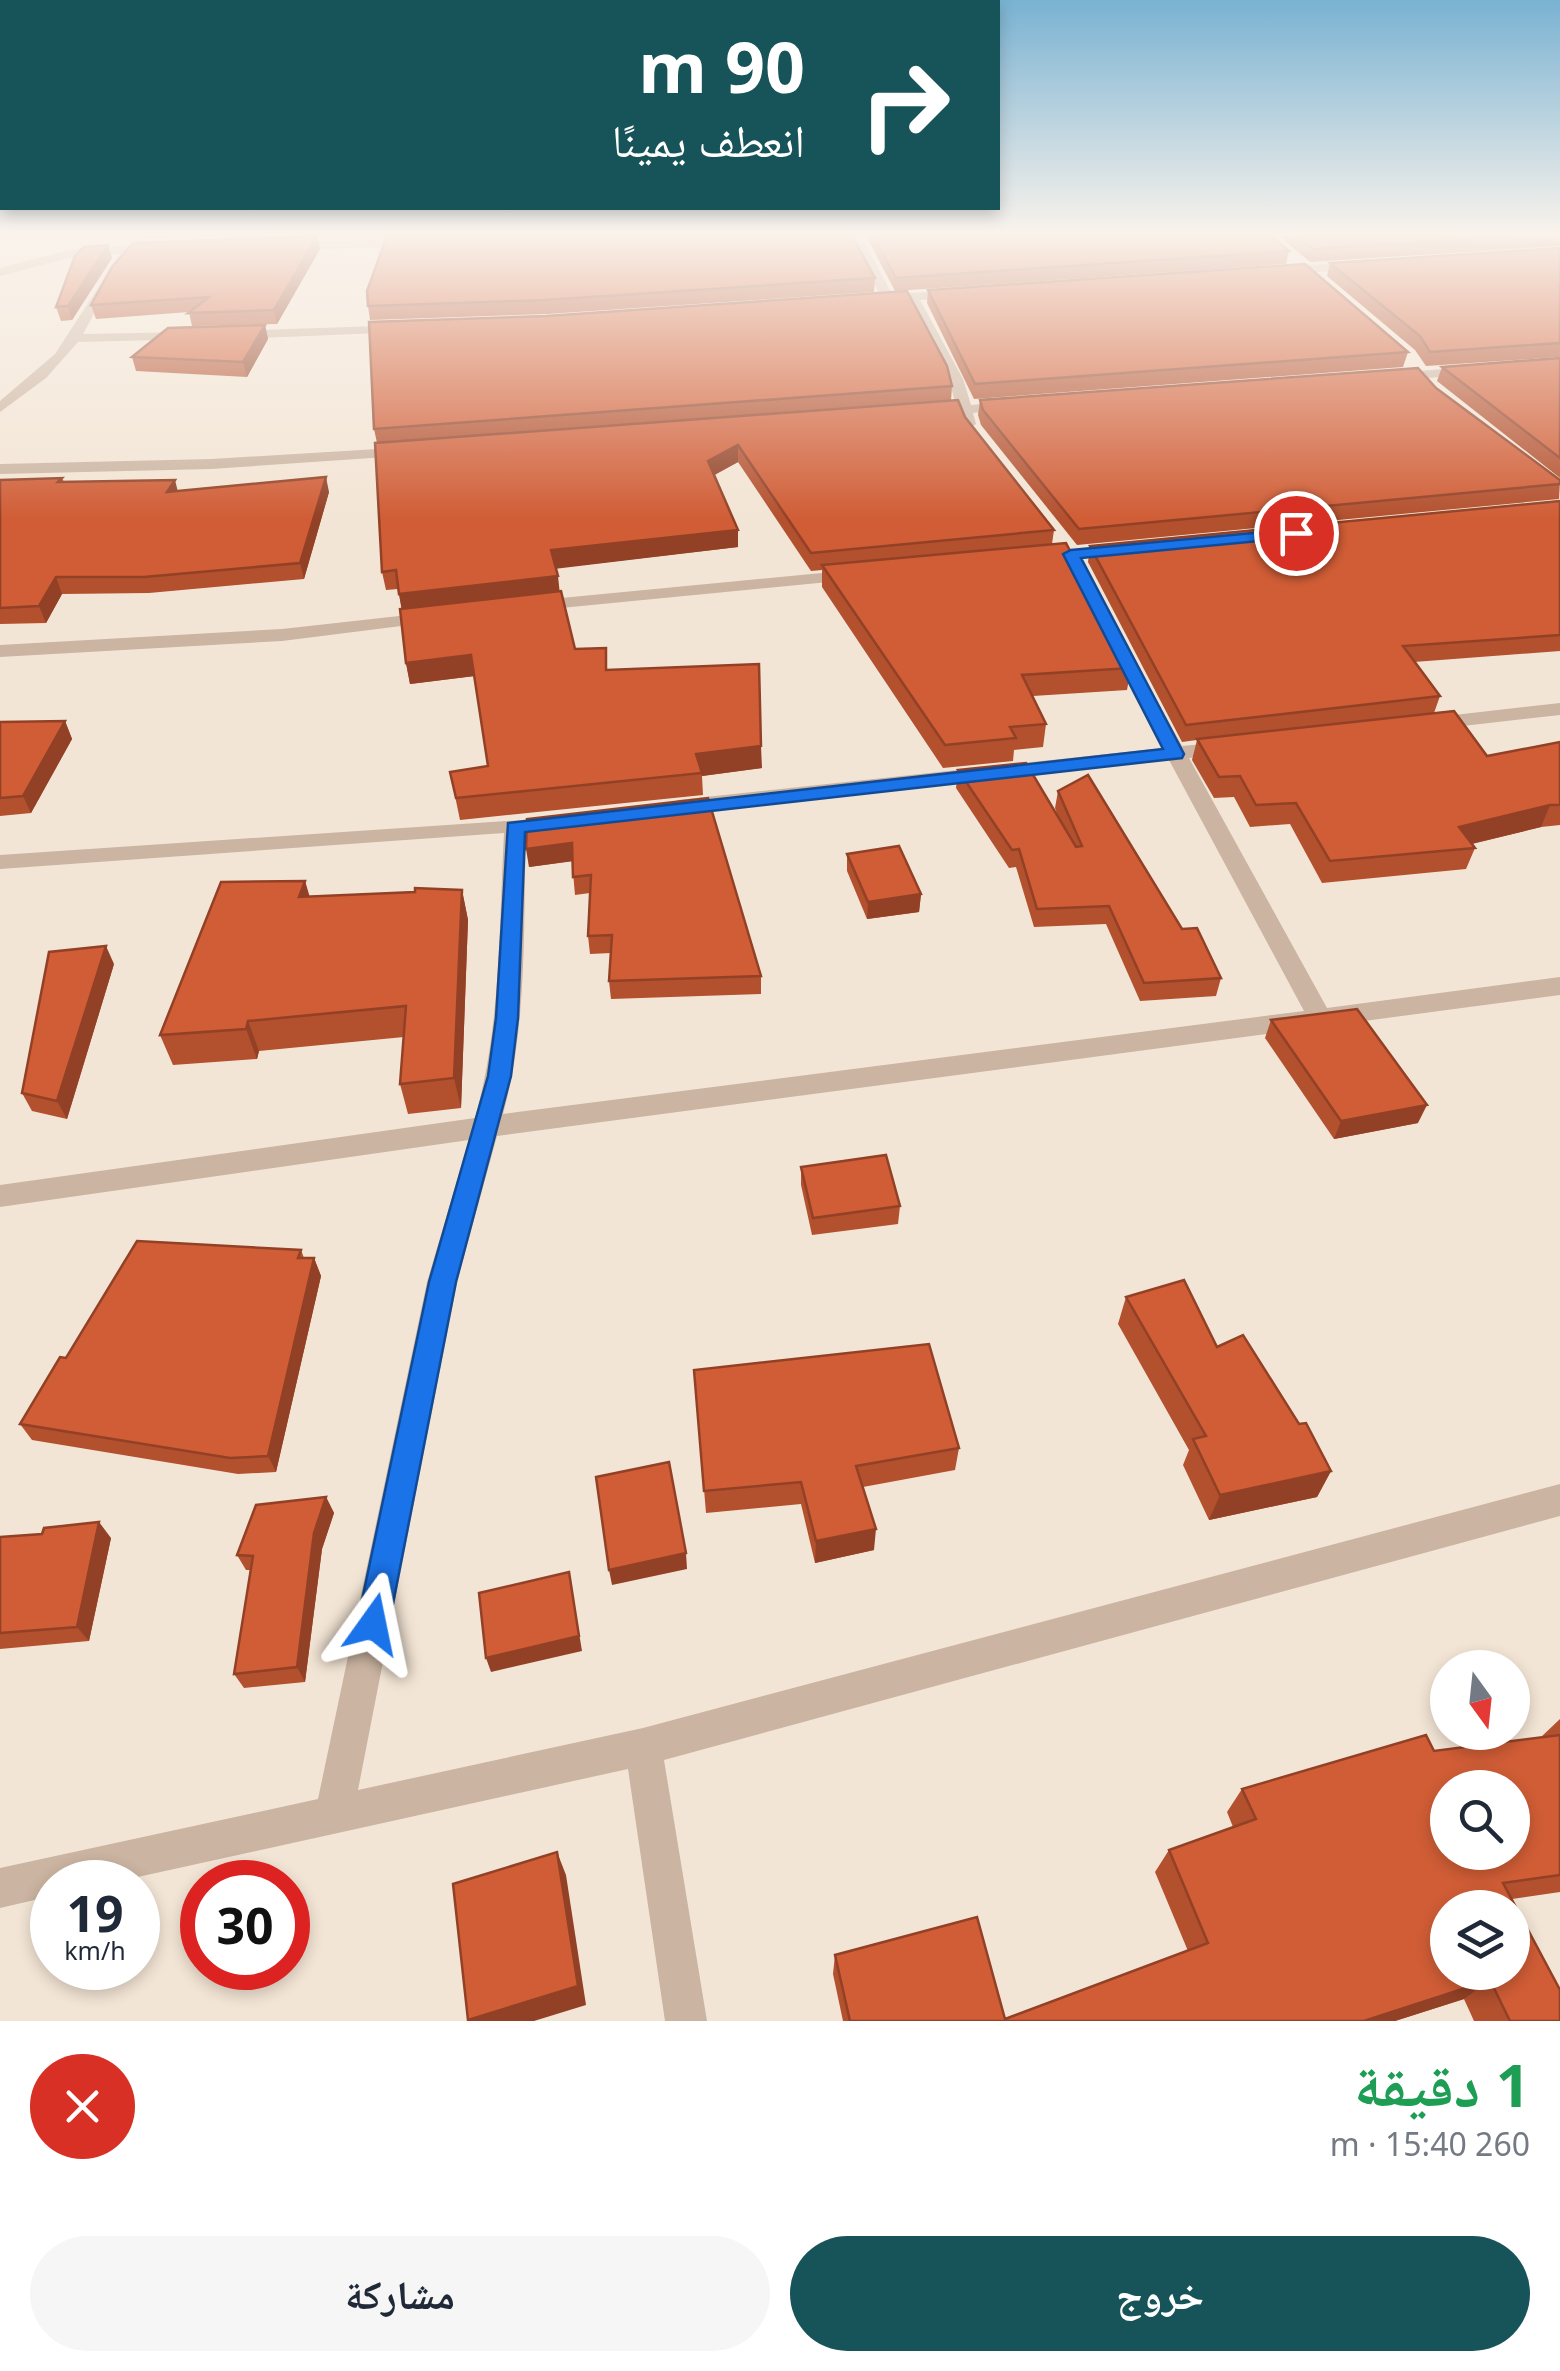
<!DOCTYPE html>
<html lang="ar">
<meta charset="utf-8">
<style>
body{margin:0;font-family:"Noto Sans","Noto Naskh Arabic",sans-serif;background:#f6f6f7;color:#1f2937;direction:rtl;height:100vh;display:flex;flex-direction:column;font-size:38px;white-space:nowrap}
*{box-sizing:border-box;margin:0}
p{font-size:32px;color:#747a83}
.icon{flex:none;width:55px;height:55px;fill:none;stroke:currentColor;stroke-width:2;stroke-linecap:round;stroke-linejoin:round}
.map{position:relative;height:2021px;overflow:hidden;direction:ltr}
.side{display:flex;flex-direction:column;background:#fff;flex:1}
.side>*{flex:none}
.hud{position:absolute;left:0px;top:0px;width:1000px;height:210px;box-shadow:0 5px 15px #0003;direction:rtl;background:#175459;color:#fff;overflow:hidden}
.needle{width:65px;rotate:165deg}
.controls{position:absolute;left:1430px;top:1650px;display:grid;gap:20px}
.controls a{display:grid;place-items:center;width:100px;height:100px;border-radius:50%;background:#fff;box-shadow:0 5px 15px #0003;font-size:50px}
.speed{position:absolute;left:30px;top:1860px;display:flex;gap:20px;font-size:50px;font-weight:700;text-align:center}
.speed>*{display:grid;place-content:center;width:130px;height:130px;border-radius:50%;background:#fff;box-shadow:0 5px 15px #0003;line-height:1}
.speed small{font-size:25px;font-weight:400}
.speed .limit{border:15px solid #d22;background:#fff;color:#111}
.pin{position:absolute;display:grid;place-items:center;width:85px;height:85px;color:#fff;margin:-42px;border:5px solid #fff;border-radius:50%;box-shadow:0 2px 10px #0007}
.me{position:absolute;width:110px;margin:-55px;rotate:12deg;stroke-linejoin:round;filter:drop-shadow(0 0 8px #0008)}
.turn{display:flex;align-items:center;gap:35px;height:210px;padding:0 30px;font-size:45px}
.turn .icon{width:130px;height:130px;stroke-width:2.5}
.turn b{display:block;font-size:70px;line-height:85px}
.round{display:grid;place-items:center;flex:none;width:105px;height:105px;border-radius:52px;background:#f6f6f7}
.overview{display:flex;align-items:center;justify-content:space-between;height:170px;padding:0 30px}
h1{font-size:60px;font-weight:700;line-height:75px;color:#1e9e55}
.button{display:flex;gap:20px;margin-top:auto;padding:20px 30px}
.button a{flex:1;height:115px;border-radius:60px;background:#175459;color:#fff;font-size:40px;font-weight:700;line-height:115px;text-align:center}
.button a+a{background:#f6f6f7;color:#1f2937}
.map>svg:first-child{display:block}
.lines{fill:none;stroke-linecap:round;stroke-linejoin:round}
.minor{fill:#cbb4a1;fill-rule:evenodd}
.wall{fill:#b3502e}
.shaded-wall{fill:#924126}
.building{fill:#d05d36;stroke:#924126;stroke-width:2.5;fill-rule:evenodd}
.route{fill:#1a73e8;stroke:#114b97;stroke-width:2.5}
</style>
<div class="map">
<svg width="1560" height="2021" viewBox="0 0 1560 2021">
<rect width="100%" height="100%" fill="#f3e5d5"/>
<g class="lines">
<!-- minor -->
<g class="minor">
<polygon points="849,236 861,236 892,294 966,290 966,296 961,297 920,300 963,379 971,405 1013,401 1020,405 1018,408 973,413 976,424 969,428 964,427 959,415 923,416 923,410 956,406 949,379 908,301 872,302 872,296 880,295"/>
<polygon points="417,239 421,246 287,250 281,246 287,242"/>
<polygon points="131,245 162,244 168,248 134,253 112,280 83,334 193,332 200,336 198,339 78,342 46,378 0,412 0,401 55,354 120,254 73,257 0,276 0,268 73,249"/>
<polygon points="1364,262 1360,269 1276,275 1270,271 1276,267"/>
<polygon points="408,325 410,328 403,332 233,339 226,335 233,331"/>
<polygon points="1471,367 1476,368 1476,374 1392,381 1385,377 1392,373"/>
<polygon points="410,447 415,449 415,455 211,469 0,474 0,464 211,459"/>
<polygon points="1122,545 1128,546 1128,554 1037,563 1028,558 1037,553"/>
<polygon points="853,570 862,575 859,579 530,611 521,606 530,601"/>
<polygon points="435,612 444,617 441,621 282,641 0,657 0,645 282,629"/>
<path d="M 1116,637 L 1125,643 L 1182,746 L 1224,742 L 1234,748 L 1224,754 L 1189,758 L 1327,1008 L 1560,977 L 1560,995 L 497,1136 L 457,1282 L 358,1790 L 643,1728 L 1560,1484 L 1560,1516 L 664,1760 L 707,2021 L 665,2021 L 628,1769 L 115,1882 L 52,1882 L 52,1896 L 0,1908 L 0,1868 L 318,1799 L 427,1282 L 469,1140 L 0,1207 L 0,1185 L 475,1118 C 501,1026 499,928 504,833 L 0,869 L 0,855 L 566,817 L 569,822 L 566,827 L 526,831 C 523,925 528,1023 503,1114 L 1304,1011 L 1169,760 L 678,814 L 667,807 L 678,800 L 1163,748 L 1107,643 Z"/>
<polygon points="1560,703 1560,715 1428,730 1418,724 1428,718"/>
</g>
</g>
<!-- wall -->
<g class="wall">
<polygon points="148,236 220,236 149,238"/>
<polygon points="317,236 320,249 277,324 192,326 189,312 96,319 91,305"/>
<polygon points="866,236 1272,236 1289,251 1286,264 895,291"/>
<polygon points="1279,236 1560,236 1560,246 1310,262"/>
<polygon points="1560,248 1560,357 1426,366 1415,350 1327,276 1330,263"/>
<polygon points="112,258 72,320 61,321 56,307"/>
<polygon points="875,278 874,292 547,314 370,320 368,306"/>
<polygon points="928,290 1408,352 1403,367 974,399 927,303"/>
<polygon points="265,325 268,339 247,377 136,371 132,357"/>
<polygon points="1560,358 1560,478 1437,381 1442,367"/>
<polygon points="952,386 951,401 1054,530 1052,544 1131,668 1127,690 1033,696 1046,724 1043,747 1014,750 1013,761 943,768 822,587 822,570 811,571 738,462 714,475 738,547 556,568 559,591 575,649 762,768 702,776 703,795 460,820 450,772 488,766 474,676 410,684 406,663 402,609 398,589 386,590 382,572 377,443 374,429"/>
<polygon points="1436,388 1560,480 1559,499 1077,545 981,425 978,415 980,400"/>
<polygon points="62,478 64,482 178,491 329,492 304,579 149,593 62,594 46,623 0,624 0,480"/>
<polygon points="1560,501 1560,651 1414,662 1440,696 1434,713 1487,756 1560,742 1560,825 1541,827 1472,844 1475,848 1466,869 1322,883 1290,824 1250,827 1234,797 1214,798 1192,760 1197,740 1182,742 1088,562 1090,546"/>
<polygon points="65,721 72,739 31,813 0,816 0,722"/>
<polygon points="958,770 1059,819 1055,808 1058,791 1182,929 1221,978 1216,996 1140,1001 1106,924 1034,927 1016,867 1009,868 956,788"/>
<polygon points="527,819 761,976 761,994 611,999 609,981 611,953 590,954 588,936 590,893 575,895 572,861 529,867"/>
<polygon points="847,854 921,894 919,912 867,919 847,871"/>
<polygon points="305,881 309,897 462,890 468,920 461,1108 408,1114 400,1084 404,1037 259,1051 257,1059 173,1065 160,1035"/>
<polygon points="114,964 67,1119 32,1111 22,1093"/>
<polygon points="1271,1020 1418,1123 1334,1139 1265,1038"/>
<polygon points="801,1167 900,1206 898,1224 812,1235 801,1185"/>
<polygon points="301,1250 304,1258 314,1258 321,1276 276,1472 238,1474 32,1440 20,1424 66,1358"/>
<polygon points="1126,1297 1217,1347 1299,1424 1331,1471 1317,1497 1209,1520 1183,1465 1189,1450 1118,1324"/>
<polygon points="694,1370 959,1448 955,1470 863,1487 874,1550 815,1563 801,1504 706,1513"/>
<polygon points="326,1497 334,1513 322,1549 305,1682 244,1688 234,1674 251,1570 246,1570 237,1555"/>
<polygon points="42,1534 111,1538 89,1641 0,1649 0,1537"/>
<polygon points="1560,1719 1560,1892 1512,1899 1560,2021 1474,2021 1464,1999 1395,2021 843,2021 833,1974 835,1955 1005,2019 1188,1951 1155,1872 1169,1850 1233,1827 1227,1812 1242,1789 1434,1751 1541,1737"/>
</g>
<!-- shaded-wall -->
<g class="shaded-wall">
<polygon points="317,236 320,249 277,324 274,310"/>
<polygon points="108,245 112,258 72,320 68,306"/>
<polygon points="265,325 268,339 247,377 243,362"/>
<polygon points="738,445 738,462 709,478 708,461"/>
<polygon points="326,477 329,492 304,579 300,563"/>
<polygon points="175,480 179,496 167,492"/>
<polygon points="738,530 738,547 554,569 551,550"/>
<polygon points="558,576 560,595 402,612 399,594"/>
<polygon points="56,577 62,594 46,623 39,606"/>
<polygon points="471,655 475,676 410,684 406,663"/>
<polygon points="65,721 72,739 31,813 23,796"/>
<polygon points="761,746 762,768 702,776 696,754"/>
<polygon points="1550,805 1541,827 1450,849 1459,827"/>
<polygon points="572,843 574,861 529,867 526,849"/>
<polygon points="305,881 314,911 299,897"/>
<polygon points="462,890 468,920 461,1108 454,1078"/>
<polygon points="921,894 919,912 867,919 868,902"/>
<polygon points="106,946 114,964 67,1119 57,1101"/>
<polygon points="248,1021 259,1051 257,1059 246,1029"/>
<polygon points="1427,1105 1418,1123 1334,1139 1341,1121"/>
<polygon points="314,1258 321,1276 276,1472 268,1456"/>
<polygon points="1331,1471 1317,1497 1209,1520 1220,1495"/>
<polygon points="326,1497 334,1513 322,1549 305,1682 297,1667 314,1533"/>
<polygon points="99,1522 111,1538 89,1641 77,1627"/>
<polygon points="876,1529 874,1550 815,1563 816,1541"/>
<polygon points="686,1553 687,1569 612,1585 609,1570"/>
<polygon points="569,1572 582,1651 491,1672 486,1658"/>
<polygon points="557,1852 566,1875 586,2005 534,2021 469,2021 468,2020"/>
<polygon points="1490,1980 1464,1999 1395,2021 1364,2021"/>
</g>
<!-- building -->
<g class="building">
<polygon points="317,236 274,310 188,313 209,297 91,305 112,267 133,243"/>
<polygon points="387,236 852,236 875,278 545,300 368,306 367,291"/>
<polygon points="873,236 1272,236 1289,251 896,278"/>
<polygon points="1298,236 1516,236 1313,249"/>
<polygon points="108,245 68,306 56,307 75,256 84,247"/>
<polygon points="1560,248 1560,343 1430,352 1420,336 1330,263"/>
<polygon points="1305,264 1408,352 975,384 928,290"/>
<polygon points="907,291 947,366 952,386 374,429 369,322 546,316"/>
<polygon points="265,325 243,362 132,357 168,328"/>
<polygon points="1560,358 1560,458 1442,367"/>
<polygon points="1418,368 1436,388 1560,480 1560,484 1079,529 983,410 980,400"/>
<polygon points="958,400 965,417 1054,530 811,553 738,445 708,461 738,530 551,550 558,576 399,594 396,570 382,572 375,443"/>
<polygon points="326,477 300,563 144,577 56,577 39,606 0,608 0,480 62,478 58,482 175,480 167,492"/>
<polygon points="1560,501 1560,635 1403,646 1440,696 1186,725 1090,546"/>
<polygon points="1066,543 1131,668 1022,675 1046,724 1010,727 1016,738 945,745 822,565"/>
<polygon points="561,591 575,649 606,648 606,670 759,664 761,746 696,754 702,773 456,798 450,772 488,766 471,655 406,663 400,609"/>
<polygon points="1454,711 1487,756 1560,742 1560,805 1550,805 1459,827 1475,848 1330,861 1296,803 1256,805 1240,776 1219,777 1197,739"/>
<polygon points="65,721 23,796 0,798 0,722"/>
<polygon points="1026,763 1076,847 1082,846 1058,791 1088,775 1182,929 1197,928 1221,978 1144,983 1109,906 1037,909 1019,849 1012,850 958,770"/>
<polygon points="708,798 761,976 609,981 612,935 588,936 591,875 573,877 572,843 526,849 527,819"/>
<polygon points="899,846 921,894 868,902 847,854"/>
<polygon points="305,881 299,897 415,892 415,888 462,890 454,1078 400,1084 406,1006 248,1021 246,1029 160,1035 221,882"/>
<polygon points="106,946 57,1101 22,1093 49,952"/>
<polygon points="1357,1009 1427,1105 1341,1121 1271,1020"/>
<polygon points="886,1155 900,1206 813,1218 801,1167"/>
<polygon points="137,1241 301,1250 298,1258 314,1258 268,1456 230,1458 20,1424 60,1357 66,1358"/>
<polygon points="1184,1280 1217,1347 1243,1335 1299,1424 1306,1423 1331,1471 1220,1495 1193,1439 1206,1436 1126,1297"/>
<polygon points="929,1344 959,1448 856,1466 876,1529 816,1541 801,1482 704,1491 694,1370"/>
<polygon points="669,1462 686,1553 609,1570 596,1477"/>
<polygon points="326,1497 314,1533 297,1667 234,1674 253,1556 237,1555 256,1505"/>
<polygon points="99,1522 77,1627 0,1633 0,1537 42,1534 44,1528"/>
<polygon points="569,1572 579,1636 486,1658 479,1593"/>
<path d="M 1426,1735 L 1434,1751 L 1560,1735 L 1560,1875 L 1503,1883 L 1560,1990 L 1560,2021 L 1510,2021 L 1490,1980 L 1364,2021 L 850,2021 L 835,1955 L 977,1917 L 1005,2019 L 1208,1943 L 1169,1850 L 1256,1819 L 1242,1789 ZM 1448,1788 L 1512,1788 L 1512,1852 L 1448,1852 ZM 1448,1908 L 1512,1908 L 1512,1972 L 1448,1972 Z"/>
<polygon points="557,1852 578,1986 468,2020 453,1884"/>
</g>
<!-- sky -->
<linearGradient id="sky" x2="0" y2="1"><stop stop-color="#79b2d2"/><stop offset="0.45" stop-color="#faf3ec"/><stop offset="1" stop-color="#faf3ec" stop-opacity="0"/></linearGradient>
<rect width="1560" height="519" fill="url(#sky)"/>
<!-- route -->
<polygon class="route" points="1296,529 1302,530 1302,537 1081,558 1184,754 1182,758 525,832 518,1018 511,1076 456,1282 389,1624 384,1635 373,1640 361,1635 357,1624 429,1282 488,1076 496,1018 508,823 1163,749 1063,554 1071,550"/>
</svg>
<div class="controls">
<a><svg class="needle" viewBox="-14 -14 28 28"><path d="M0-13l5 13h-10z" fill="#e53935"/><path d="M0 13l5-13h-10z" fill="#747a83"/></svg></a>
<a><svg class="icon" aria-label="search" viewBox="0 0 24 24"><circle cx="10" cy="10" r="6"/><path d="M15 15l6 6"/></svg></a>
<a><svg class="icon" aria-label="layers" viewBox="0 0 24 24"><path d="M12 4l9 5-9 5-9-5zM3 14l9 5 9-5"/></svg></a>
</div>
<div class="speed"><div>19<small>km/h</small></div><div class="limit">30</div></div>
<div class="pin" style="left:1296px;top:533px;background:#d93025"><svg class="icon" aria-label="arrive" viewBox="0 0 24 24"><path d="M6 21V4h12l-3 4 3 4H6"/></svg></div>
<svg class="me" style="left:373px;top:1624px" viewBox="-20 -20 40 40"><path d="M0-17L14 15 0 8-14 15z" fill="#1a73e8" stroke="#fff" stroke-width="4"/></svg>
<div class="hud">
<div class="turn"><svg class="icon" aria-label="right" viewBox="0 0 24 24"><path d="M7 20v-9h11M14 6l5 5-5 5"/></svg><div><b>90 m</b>انعطف يمينًا</div></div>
</div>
</div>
<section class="side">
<div class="overview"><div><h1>1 دقيقة</h1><p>260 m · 15:40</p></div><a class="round" style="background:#d93025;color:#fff"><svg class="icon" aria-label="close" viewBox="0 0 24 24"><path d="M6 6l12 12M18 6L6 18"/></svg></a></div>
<div class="button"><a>خروج</a><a>مشاركة</a></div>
</section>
